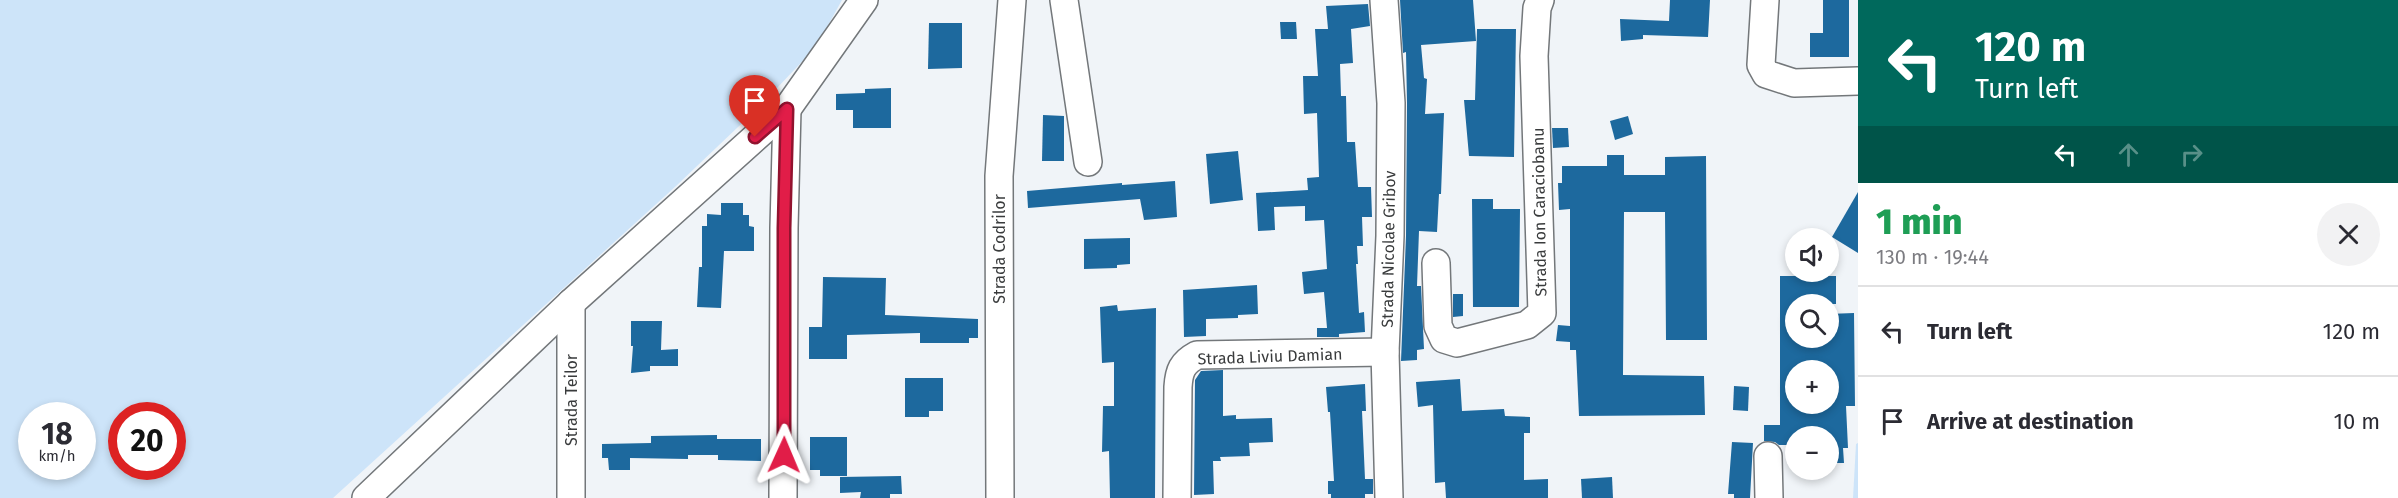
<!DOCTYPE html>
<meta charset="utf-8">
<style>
body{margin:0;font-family:"Fira Sans",sans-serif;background:#f2f2f3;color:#2b2b33;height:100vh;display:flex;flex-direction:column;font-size:22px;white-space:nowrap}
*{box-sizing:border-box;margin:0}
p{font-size:20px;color:#7c7c81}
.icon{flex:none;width:33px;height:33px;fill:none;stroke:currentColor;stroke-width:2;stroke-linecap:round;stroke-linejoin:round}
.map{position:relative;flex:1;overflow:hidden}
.panel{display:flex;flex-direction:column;background:#fff;width:540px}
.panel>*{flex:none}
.hud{background:#00695c;color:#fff;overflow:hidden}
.tools{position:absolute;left:1785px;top:228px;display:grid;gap:12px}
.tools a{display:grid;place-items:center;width:54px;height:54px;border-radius:50%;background:#fff;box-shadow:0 3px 9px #0003;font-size:30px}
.speed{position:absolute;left:18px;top:402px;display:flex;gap:12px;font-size:30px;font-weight:700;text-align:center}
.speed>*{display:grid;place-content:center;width:78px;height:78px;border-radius:50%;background:#fff;box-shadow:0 3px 9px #0003;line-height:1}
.speed small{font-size:15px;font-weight:400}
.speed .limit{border:9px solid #d22;background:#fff;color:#111}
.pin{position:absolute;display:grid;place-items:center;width:51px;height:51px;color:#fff;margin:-62px -26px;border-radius:50% 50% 50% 0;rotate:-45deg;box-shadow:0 0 6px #0007}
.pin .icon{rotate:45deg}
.me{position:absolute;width:66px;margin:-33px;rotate:1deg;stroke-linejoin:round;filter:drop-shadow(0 0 4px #0008)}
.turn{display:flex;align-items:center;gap:21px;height:126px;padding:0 18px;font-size:27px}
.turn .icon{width:78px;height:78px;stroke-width:2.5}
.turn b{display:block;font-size:42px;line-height:51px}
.lanes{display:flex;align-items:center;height:57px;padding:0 18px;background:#0003;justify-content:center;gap:30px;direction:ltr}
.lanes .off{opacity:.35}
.round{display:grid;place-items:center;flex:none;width:63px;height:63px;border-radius:32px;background:#f2f2f3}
.headline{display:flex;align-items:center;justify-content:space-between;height:102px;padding:0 18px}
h1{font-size:36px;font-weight:800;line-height:45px;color:#1e9e55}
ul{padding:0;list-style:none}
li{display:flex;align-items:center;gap:18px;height:90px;padding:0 18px;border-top:2px solid #e1e1e2}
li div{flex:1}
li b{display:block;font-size:22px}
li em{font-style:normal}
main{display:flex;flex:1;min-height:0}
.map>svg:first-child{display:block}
.green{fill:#cde4f9;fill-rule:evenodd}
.building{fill:#1d699e;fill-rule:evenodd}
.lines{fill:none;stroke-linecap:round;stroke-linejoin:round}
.minor-casing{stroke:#73777a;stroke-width:30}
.minor{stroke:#fff;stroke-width:27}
.route-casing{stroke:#92132f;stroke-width:15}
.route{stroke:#e11d48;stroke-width:10}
.labels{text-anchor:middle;stroke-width:6;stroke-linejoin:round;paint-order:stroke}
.street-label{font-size:16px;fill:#393b3c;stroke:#fff}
</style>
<main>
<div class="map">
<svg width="1858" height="498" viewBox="0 0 1858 498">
<rect width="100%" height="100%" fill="#f0f4f8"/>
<!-- green -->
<g class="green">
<path d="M 0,0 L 842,0 L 816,47 L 758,108 L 676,186 L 333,498 L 0,498 ZM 32,416 L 82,416 L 82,466 L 32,466 ZM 122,416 L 172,416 L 172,466 L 122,466 Z"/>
<polygon points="1858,443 1858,498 1853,498 1856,444"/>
</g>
<!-- building -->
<g class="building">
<polygon points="1400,0 1473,0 1476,41 1421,45 1424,78 1427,79 1425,114 1444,113 1441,194 1439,194 1437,232 1419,231 1417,286 1421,286 1424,349 1417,350 1417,360 1401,361 1406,236 1407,103 1406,52 1403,53"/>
<polygon points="1670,0 1710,0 1708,37 1643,35 1643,39 1621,41 1620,19 1669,21"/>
<polygon points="1823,0 1849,0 1849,57 1810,57 1810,33 1823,33"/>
<polygon points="1368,4 1370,26 1351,29 1353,63 1340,64 1341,96 1346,96 1347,142 1355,142 1358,187 1371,187 1372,217 1362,217 1363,246 1357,246 1358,264 1356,264 1359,313 1364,312 1365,332 1339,334 1339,337 1317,337 1317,328 1327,328 1324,292 1304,294 1302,272 1327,269 1324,220 1305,221 1305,206 1274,207 1275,230 1258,231 1256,193 1308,190 1307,178 1319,177 1317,113 1304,114 1303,76 1318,76 1315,29 1328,29 1326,6"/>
<polygon points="1280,22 1296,22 1297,39 1281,39"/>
<polygon points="929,23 962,23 962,68 928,69"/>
<polygon points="1477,29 1516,29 1514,157 1469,156 1464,100 1475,100"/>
<polygon points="891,88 891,128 853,128 853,110 836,110 836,94 865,93 865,89"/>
<polygon points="1043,115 1064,116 1064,161 1042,161"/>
<polygon points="1628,116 1633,134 1615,140 1610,121"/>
<polygon points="1552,128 1568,128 1569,147 1553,148"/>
<polygon points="1238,151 1243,200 1210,204 1206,154"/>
<polygon points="1607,155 1624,155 1624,175 1665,175 1665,157 1706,156 1707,340 1666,340 1665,212 1624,212 1623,375 1704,376 1705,415 1579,416 1576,350 1570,350 1570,342 1556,341 1558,325 1570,326 1570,209 1559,210 1558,183 1562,183 1562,166 1607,166"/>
<polygon points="1175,181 1177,217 1144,220 1140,199 1028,208 1027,191 1122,183 1122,185"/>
<polygon points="1858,192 1858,253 1832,237"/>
<polygon points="1472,199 1493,199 1493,209 1520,209 1519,307 1473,307"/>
<polygon points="721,203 743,203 743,215 749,215 749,226 754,227 754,251 724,251 721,308 697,307 699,267 702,267 702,226 707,226 707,214 721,215"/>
<polygon points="1130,238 1130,264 1117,265 1117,268 1084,269 1084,239"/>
<path d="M 1780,276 L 1836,276 L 1836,304 L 1796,304 L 1796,338 L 1828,338 L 1828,314 L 1854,313 L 1855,406 L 1846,406 L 1848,448 L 1843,448 L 1844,463 L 1828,463 L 1828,436 L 1796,436 L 1796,445 L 1779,445 L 1775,442 L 1764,441 L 1764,425 L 1780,425 ZM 1796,370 L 1828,370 L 1828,404 L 1796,404 Z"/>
<polygon points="823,277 886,278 885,315 978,319 978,338 969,338 969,343 920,343 920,333 847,335 847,359 809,359 809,327 822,327"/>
<polygon points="1257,285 1258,314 1238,315 1238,318 1206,319 1206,336 1184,337 1183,290"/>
<polygon points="1453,294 1463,294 1463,316 1453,317"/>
<polygon points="1117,305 1118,311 1156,308 1155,498 1110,498 1109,451 1102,452 1103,406 1114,406 1114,362 1102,363 1100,307"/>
<polygon points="631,321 662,321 661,350 678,349 678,366 650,366 650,371 631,373 633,346 631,346"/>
<polygon points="1223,370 1223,416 1236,415 1236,419 1272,418 1273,442 1249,443 1250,456 1220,457 1221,461 1213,461 1214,494 1194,495 1195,380 1201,371"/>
<polygon points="905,378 943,378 943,411 929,411 929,417 905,417"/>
<polygon points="1460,379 1462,411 1504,409 1505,416 1530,417 1530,433 1524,433 1524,480 1548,479 1548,498 1446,498 1445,482 1435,483 1433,405 1418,407 1416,382"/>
<polygon points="1365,384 1366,411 1362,411 1365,479 1373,479 1373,494 1365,494 1365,498 1331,498 1331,494 1328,494 1328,481 1334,481 1330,412 1328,412 1326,387"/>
<polygon points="1734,386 1749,387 1748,411 1733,410"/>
<polygon points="717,435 717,439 761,439 761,461 718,460 718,455 688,455 688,459 630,458 630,470 609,470 608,458 602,458 602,444 651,443 651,436"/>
<polygon points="810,437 847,437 847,476 820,476 820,470 810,470"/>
<polygon points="1732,442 1753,443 1750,498 1734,498 1734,494 1728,494"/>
<polygon points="901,476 902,494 890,494 890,498 860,498 861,492 840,493 840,477"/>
<polygon points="1612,477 1613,498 1582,498 1581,479"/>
</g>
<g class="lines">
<!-- minor casing -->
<g class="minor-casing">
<g id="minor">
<polyline points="1064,0 1088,162"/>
<polyline points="1384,0 1391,103 1390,236 1385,352 1389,498"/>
<polyline points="1765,0 1761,65 1766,74 1794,83 1858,81"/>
<polyline points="1436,263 1438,326 1444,339 1457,343 1527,325 1542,313 1534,56 1537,8 1540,0"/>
<polyline points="571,303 571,498"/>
<polyline points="1768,456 1769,498"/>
<polyline points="366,498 571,303 787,109 864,0"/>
<polyline points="783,498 784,228 787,109"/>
<polyline points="1000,498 999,176 1012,0"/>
<path d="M 1177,498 L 1178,387 C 1179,371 1182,363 1197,355 L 1385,352"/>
</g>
</g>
<!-- minor -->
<use href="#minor" class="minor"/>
</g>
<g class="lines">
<!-- route casing -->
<g class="route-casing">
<polyline id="route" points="755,137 787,109 784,228 784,455"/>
</g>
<!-- route -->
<use href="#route" class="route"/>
</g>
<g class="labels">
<!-- street labels -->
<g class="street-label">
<text transform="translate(1539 212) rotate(-91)" y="6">Strada Ion Caraciobanu</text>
<text transform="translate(999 249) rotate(-90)" y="6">Strada Codrilor</text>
<text transform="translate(1388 249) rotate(-89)" y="6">Strada Nicolae Gribov</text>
<text transform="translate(1270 356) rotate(-2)" y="6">Strada Liviu Damian</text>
<text transform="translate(571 400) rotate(-90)" y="6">Strada Teilor</text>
</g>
</g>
</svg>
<div class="tools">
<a><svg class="icon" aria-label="sound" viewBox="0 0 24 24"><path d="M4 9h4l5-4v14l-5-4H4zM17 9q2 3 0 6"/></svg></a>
<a><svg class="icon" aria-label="search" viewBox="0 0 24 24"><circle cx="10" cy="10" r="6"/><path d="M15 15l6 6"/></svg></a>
<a>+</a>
<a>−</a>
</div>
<div class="speed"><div>18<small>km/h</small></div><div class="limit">20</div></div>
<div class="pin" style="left:755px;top:137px;background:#d93025"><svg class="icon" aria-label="arrive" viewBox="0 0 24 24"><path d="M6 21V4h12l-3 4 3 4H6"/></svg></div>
<svg class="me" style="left:784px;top:455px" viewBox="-20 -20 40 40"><path d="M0-17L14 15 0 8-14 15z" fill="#e11d48" stroke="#fff" stroke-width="4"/></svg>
</div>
<section class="panel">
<div class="hud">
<div class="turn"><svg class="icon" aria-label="left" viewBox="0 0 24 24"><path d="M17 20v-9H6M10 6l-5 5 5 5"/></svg><div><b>120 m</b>Turn left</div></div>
<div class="lanes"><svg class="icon" aria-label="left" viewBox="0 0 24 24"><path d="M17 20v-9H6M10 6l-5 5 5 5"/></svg><svg class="icon off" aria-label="ahead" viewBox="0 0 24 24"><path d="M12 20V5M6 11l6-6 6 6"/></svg><svg class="icon off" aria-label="right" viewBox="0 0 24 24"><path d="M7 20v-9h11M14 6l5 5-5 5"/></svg></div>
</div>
<div class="headline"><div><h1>1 min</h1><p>130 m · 19:44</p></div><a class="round"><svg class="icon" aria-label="close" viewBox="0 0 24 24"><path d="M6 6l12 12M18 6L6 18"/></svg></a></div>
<ul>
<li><svg class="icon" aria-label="left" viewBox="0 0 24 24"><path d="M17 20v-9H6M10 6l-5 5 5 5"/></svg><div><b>Turn left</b></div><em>120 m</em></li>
<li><svg class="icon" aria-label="arrive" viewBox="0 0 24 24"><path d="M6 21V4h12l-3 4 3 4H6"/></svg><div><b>Arrive at destination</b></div><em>10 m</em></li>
</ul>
</section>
</main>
